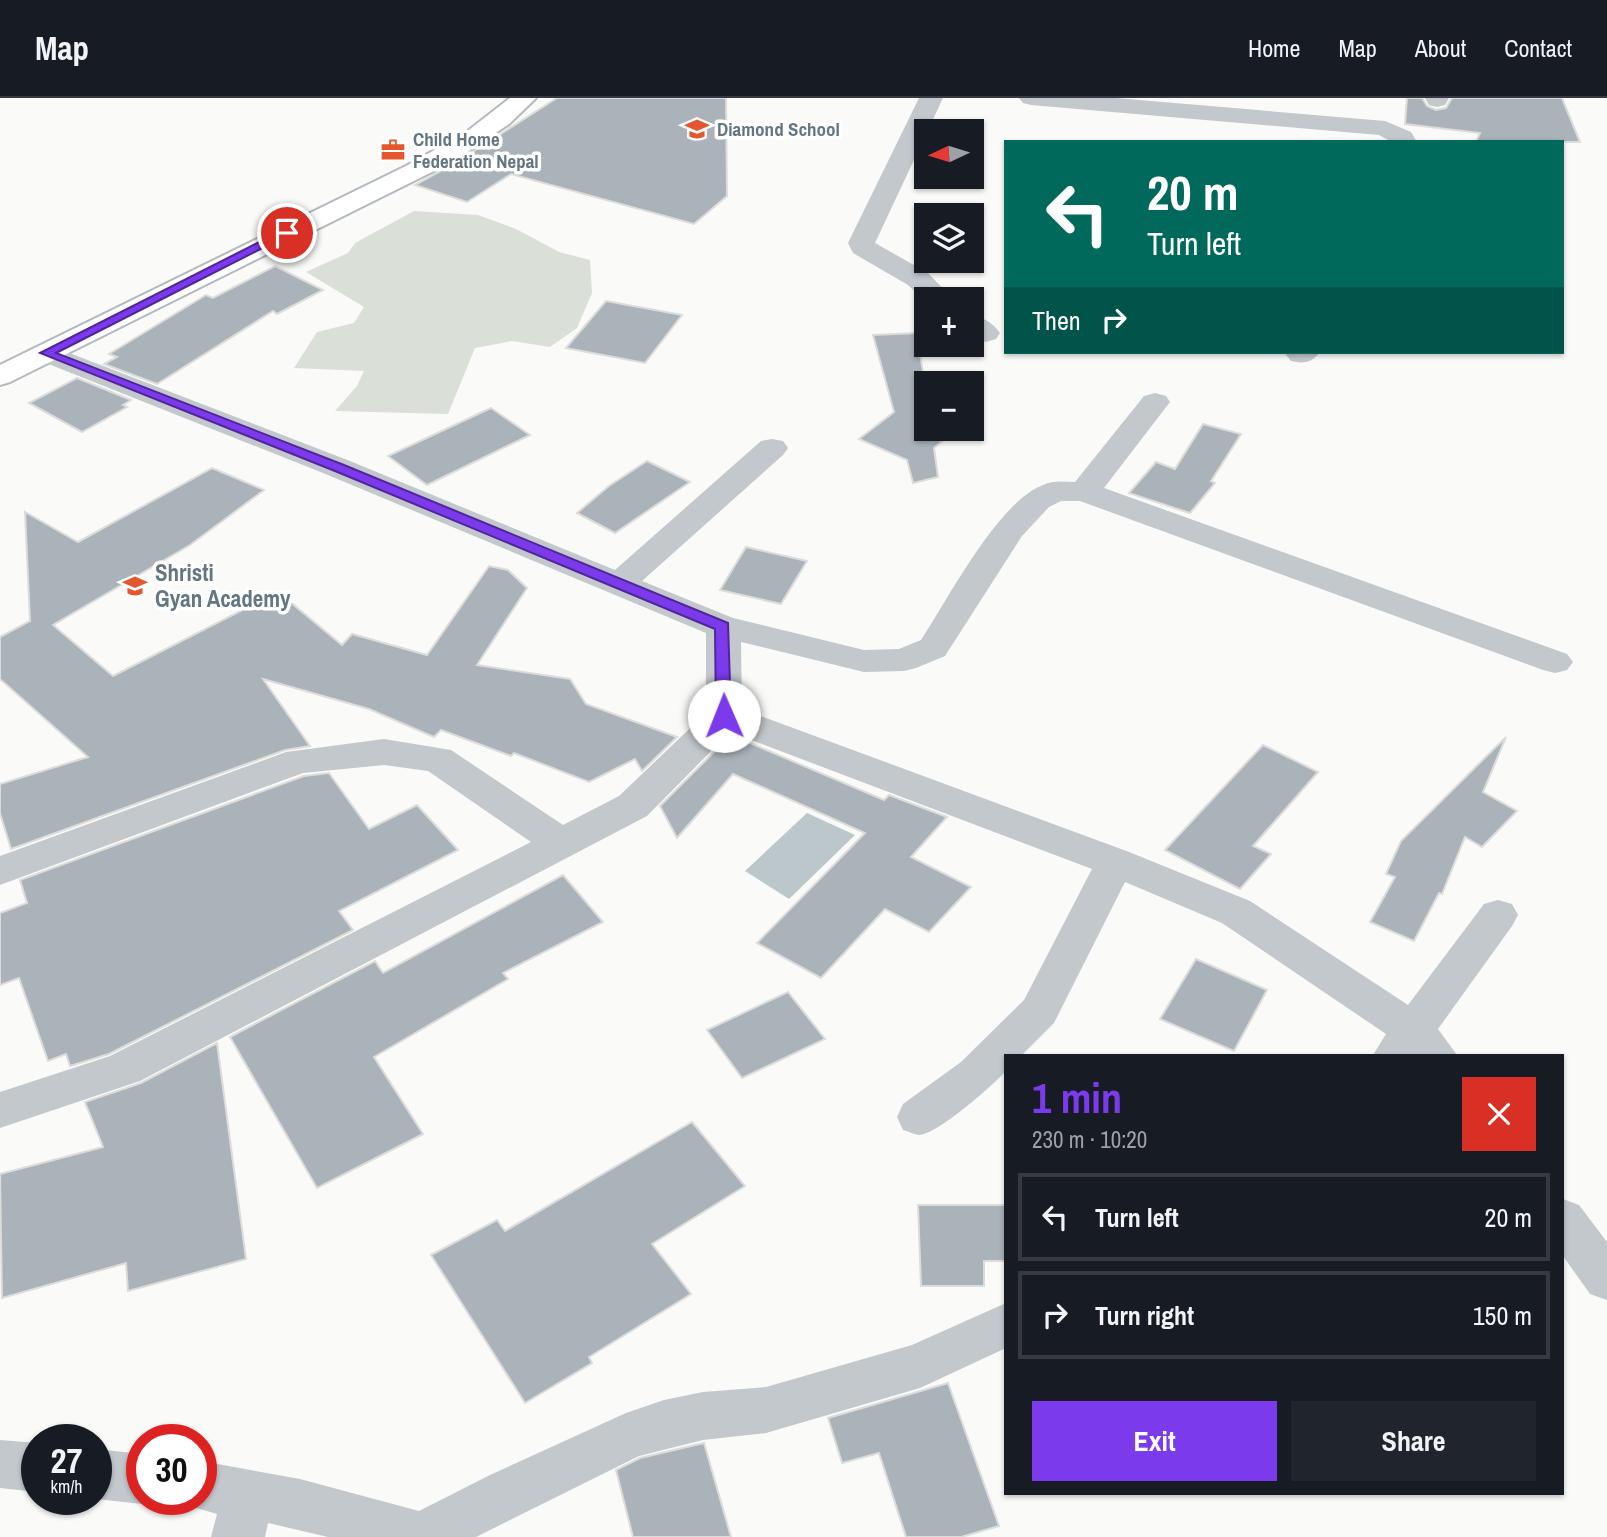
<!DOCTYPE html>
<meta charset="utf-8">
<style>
body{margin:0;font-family:"Archivo Narrow",sans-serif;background:#20242c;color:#f1f3f6;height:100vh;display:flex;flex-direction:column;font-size:26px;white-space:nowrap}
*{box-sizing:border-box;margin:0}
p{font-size:23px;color:#9ea1a6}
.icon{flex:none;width:38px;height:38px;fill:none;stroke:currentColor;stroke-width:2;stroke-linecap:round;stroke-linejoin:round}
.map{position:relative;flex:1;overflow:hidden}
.drawer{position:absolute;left:1004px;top:956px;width:560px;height:441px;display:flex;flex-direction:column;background:#171b24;border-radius:0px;box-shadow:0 2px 5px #0004}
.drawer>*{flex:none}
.guide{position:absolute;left:1004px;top:42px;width:560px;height:214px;border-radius:0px;box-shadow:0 2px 5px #0004;background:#00695c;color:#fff;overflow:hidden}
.needle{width:46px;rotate:266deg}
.controls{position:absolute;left:914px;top:21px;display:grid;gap:14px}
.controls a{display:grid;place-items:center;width:70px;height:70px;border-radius:0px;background:#171b24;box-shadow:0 2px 5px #0004;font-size:35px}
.speed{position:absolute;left:21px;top:1326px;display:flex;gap:14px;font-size:35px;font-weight:700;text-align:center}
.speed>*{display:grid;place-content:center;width:91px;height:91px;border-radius:50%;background:#171b24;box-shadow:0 2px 5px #0004;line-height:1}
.speed small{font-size:18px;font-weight:400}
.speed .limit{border:10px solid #d22;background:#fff;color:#111}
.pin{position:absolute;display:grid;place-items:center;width:60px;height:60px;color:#fff;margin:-30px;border:4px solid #fff;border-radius:50%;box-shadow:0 2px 7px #0007}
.me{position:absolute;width:77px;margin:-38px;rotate:359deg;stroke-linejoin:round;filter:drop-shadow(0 0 5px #0008)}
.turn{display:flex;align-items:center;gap:24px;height:147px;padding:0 28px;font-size:32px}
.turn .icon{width:91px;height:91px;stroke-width:2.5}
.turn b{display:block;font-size:49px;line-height:60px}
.then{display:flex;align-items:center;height:66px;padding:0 28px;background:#0003;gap:14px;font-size:26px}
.round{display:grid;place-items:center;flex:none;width:74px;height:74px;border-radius:0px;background:#20242c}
.summary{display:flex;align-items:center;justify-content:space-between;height:119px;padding:0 28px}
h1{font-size:42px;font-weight:700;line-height:52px;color:#7c3aed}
.cta{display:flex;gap:14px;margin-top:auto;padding:14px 28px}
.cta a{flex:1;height:80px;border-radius:0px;background:#7c3aed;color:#fff;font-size:28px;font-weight:700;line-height:80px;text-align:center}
.cta a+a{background:#20242c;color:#f1f3f6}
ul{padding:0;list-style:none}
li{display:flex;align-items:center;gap:21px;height:88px;margin:0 14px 10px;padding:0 14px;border:4px solid #363941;border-radius:0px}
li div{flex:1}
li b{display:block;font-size:26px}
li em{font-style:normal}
header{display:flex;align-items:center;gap:42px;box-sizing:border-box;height:98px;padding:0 35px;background:#171b24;border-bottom:2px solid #363941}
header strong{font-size:33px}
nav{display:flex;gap:38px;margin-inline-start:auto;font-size:24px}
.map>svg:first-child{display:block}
.green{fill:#dadfd7}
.water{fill:#bbc7cb}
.building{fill:#aab3b9;stroke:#dcdcda;stroke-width:2}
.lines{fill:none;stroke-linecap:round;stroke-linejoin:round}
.secondary-casing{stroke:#b3babf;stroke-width:4}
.minor{fill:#c3c8cc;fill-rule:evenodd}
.secondary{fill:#fff;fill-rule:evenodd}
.route{fill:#7c3aed;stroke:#51269a;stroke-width:2}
.labels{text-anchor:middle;stroke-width:7;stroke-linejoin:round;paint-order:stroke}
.far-poi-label{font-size:19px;font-weight:bold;fill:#657683;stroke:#fff;text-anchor:start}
.poi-label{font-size:23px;font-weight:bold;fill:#657683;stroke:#fff;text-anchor:start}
</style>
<header>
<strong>Map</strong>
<nav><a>Home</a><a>Map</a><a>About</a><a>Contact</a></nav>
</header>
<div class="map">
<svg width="1607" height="1439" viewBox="0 0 1607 1439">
<rect width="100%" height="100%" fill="#fafaf8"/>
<!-- green -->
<polygon class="green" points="414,113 478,117 516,131 559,154 590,162 592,195 577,230 550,249 512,243 475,250 448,316 335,313 357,288 364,273 294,270 317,234 354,225 364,209 306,174 348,155 355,145"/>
<!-- water -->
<polygon class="water" points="807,715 855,737 789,801 745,773"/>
<!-- building -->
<g class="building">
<polygon points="557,0 726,0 727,98 694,126 511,76 467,104 415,87 455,65"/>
<polygon points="1407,0 1422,0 1427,8 1436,12 1446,10 1452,0 1562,0 1580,44 1476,44 1480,35 1405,26"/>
<polygon points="275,168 323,192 277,216 273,213 157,286 104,266 117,259 109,256 206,197 213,200"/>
<polygon points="606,203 682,217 645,265 566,250"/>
<polygon points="917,235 926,295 926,331 954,333 934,350 938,379 913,385 907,362 859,341 894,314 873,237"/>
<polygon points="77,280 131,302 123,307 127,309 82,334 29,305"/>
<polygon points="491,310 530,337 427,387 388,358"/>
<polygon points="1203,326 1241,336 1211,383 1215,385 1190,415 1129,395 1156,364 1175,371"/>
<polygon points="647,363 690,384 615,435 577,415 609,388"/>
<polygon points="212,370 264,392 190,447 53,527 113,578 278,494 342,547 352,536 427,557 489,468 508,472 527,490 477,567 570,581 586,606 677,639 642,673 635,661 589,684 514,655 511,658 441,632 434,639 369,611 263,581 310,648 285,652 11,751 0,715 0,686 88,659 0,581 0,539 30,523 25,414 78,444"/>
<polygon points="746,449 807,463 781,506 720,492"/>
<polygon points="731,637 884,702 889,697 947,719 911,759 971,789 929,834 885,811 821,880 757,845 865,735 733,676 677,740 660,708"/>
<polygon points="1506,639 1483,694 1517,713 1482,749 1465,739 1442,796 1439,795 1414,843 1370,824 1395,779 1386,776 1401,743"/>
<polygon points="1263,647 1318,674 1253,748 1271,756 1240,791 1165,752"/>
<polygon points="329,675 369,731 417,707 458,752 339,813 353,832 109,956 70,968 66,956 48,963 19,880 0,887 0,815 27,805 20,782 304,678"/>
<polygon points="563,777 603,824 503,875 508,881 374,959 423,1036 317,1090 230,939 375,863 383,875"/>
<polygon points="1196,861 1267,892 1234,953 1160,921"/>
<polygon points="788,894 825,941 742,980 707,932"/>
<polygon points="217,945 246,1161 128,1193 126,1165 2,1200 0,1076 103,1049 85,1004 141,985"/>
<polygon points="692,1024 745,1088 652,1146 691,1196 589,1259 592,1265 525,1305 431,1157 497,1122 505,1133"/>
<polygon points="918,1107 1006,1107 1006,1163 984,1163 984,1188 921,1188"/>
<polygon points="948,1285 999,1428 961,1439 906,1439 879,1355 842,1365 828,1320"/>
<polygon points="704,1345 731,1439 633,1439 616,1372 640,1360"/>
</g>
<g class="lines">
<!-- secondary casing -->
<g class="secondary-casing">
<polygon id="secondary" points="510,0 536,0 509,26 454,63 10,284 0,287 0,267 406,68 465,35"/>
</g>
<!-- minor -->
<g class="minor">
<polygon points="919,0 943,0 875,145 928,175 953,201 926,201 926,204 908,187 853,155 848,145"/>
<polygon points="1019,0 1116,0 1385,23 1411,34 1417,44 1392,44 1379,37 1031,7 1023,5"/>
<polygon points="1425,0 1449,0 1445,7 1437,9 1429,7"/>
<path d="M 971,217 C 983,219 993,225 1000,235 L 996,241 L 986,244 L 971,238 Z"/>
<path d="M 46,246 L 350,363 L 615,472 L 761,343 L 772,341 L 783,343 L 788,350 L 783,357 L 642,483 L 733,520 L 864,552 L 899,551 L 921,542 C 948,501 998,404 1043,387 C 1053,382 1064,384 1075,384 L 1144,298 L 1155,295 L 1166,298 L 1170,304 L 1104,390 L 1567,556 L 1573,564 L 1567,572 L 1555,575 L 1543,572 L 1080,403 L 1061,403 L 1049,409 L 1022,438 L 945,558 L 916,570 L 904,573 L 864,574 L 741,544 L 742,611 L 1129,754 L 1250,803 L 1408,907 L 1484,806 L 1498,802 L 1512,806 L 1518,817 L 1512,828 L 1438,931 L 1457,957 L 1373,957 L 1386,936 L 1222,825 L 1125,784 L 1054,925 L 1022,957 L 1006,957 L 1006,973 C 992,988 938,1036 919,1037 C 915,1037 908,1033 903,1032 L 897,1019 L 903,1006 L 961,964 L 1024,902 L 1092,771 L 730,634 L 647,718 L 140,983 L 0,1030 L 0,994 L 110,958 L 531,744 L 428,673 L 384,667 L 303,675 L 0,787 L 0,758 L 286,654 L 384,641 L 451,652 L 563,727 L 619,698 L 706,615 L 706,535 L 328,377 L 36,261 L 31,255 L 36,249 Z"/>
<path d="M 1289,254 L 1320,254 C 1312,265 1303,266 1291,263 L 1286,257 Z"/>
<polygon points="1563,1101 1579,1107 1607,1144 1607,1202 1590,1196 1563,1158"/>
<polygon points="1006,1205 1006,1250 920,1290 766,1335 703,1342 639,1358 476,1439 328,1439 268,1425 265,1439 211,1439 217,1416 183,1406 181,1402 201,1402 201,1363 300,1381 419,1413 490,1377 626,1315 664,1302 703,1294 766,1289 912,1247"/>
<polygon points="0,1342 37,1345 37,1394 0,1390"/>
<polygon points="96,1351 142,1356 142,1402 152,1402 142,1406 96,1401"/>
</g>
<!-- secondary -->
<use href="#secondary" class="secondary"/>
</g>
<!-- route -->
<polygon class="route" points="283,132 292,135 56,255 344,367 728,525 731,618 729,621 724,623 716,618 715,531 335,373 40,255"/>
<!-- icons -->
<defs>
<g id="school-bare" transform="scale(1.89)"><path d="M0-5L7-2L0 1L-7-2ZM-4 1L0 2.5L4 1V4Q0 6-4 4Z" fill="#e4572e" stroke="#fff" stroke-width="2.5" paint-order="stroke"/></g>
<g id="office-bare" transform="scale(1.89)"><path d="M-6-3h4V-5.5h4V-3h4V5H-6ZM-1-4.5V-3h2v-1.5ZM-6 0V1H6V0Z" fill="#e4572e" stroke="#fff" stroke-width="2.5" paint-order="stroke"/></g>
</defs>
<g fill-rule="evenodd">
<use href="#school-bare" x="697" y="31"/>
<use href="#office-bare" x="393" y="52"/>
<use href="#school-bare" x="135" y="488"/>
</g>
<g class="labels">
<!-- far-poi labels -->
<g class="far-poi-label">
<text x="717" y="38">Diamond School</text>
<text x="413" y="48">Child Home<tspan x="413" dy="22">Federation Nepal</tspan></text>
</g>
<!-- poi labels -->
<g class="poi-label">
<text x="155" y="483">Shristi<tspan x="155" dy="26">Gyan Academy</tspan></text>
</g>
</g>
</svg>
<div class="controls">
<a><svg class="needle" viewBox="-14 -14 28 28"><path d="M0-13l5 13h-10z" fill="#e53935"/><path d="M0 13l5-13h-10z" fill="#9ea1a6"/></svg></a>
<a><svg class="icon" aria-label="layers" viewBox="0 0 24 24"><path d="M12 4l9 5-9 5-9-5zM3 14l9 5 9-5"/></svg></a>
<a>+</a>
<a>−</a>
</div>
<div class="speed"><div>27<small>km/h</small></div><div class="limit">30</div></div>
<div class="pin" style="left:287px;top:135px;background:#d93025"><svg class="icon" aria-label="arrive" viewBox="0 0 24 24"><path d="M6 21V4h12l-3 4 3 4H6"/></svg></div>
<svg class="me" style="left:724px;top:618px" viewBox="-20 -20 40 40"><circle r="19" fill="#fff"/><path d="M0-13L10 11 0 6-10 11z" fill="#7c3aed"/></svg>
<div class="guide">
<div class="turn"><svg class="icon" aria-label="left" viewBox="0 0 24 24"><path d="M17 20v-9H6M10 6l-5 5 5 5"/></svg><div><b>20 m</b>Turn left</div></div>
<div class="then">Then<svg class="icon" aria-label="right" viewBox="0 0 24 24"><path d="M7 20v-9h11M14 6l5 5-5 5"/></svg></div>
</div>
<section class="drawer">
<div class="summary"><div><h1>1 min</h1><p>230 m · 10:20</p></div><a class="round" style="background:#d93025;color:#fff"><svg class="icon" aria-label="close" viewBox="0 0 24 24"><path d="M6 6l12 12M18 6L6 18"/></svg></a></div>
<ul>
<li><svg class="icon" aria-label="left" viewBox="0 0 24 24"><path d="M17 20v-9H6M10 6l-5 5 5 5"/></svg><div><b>Turn left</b></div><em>20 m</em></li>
<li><svg class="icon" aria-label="right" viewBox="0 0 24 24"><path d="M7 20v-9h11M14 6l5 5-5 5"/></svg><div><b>Turn right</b></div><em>150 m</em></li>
</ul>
<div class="cta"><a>Exit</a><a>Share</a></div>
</section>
</div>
